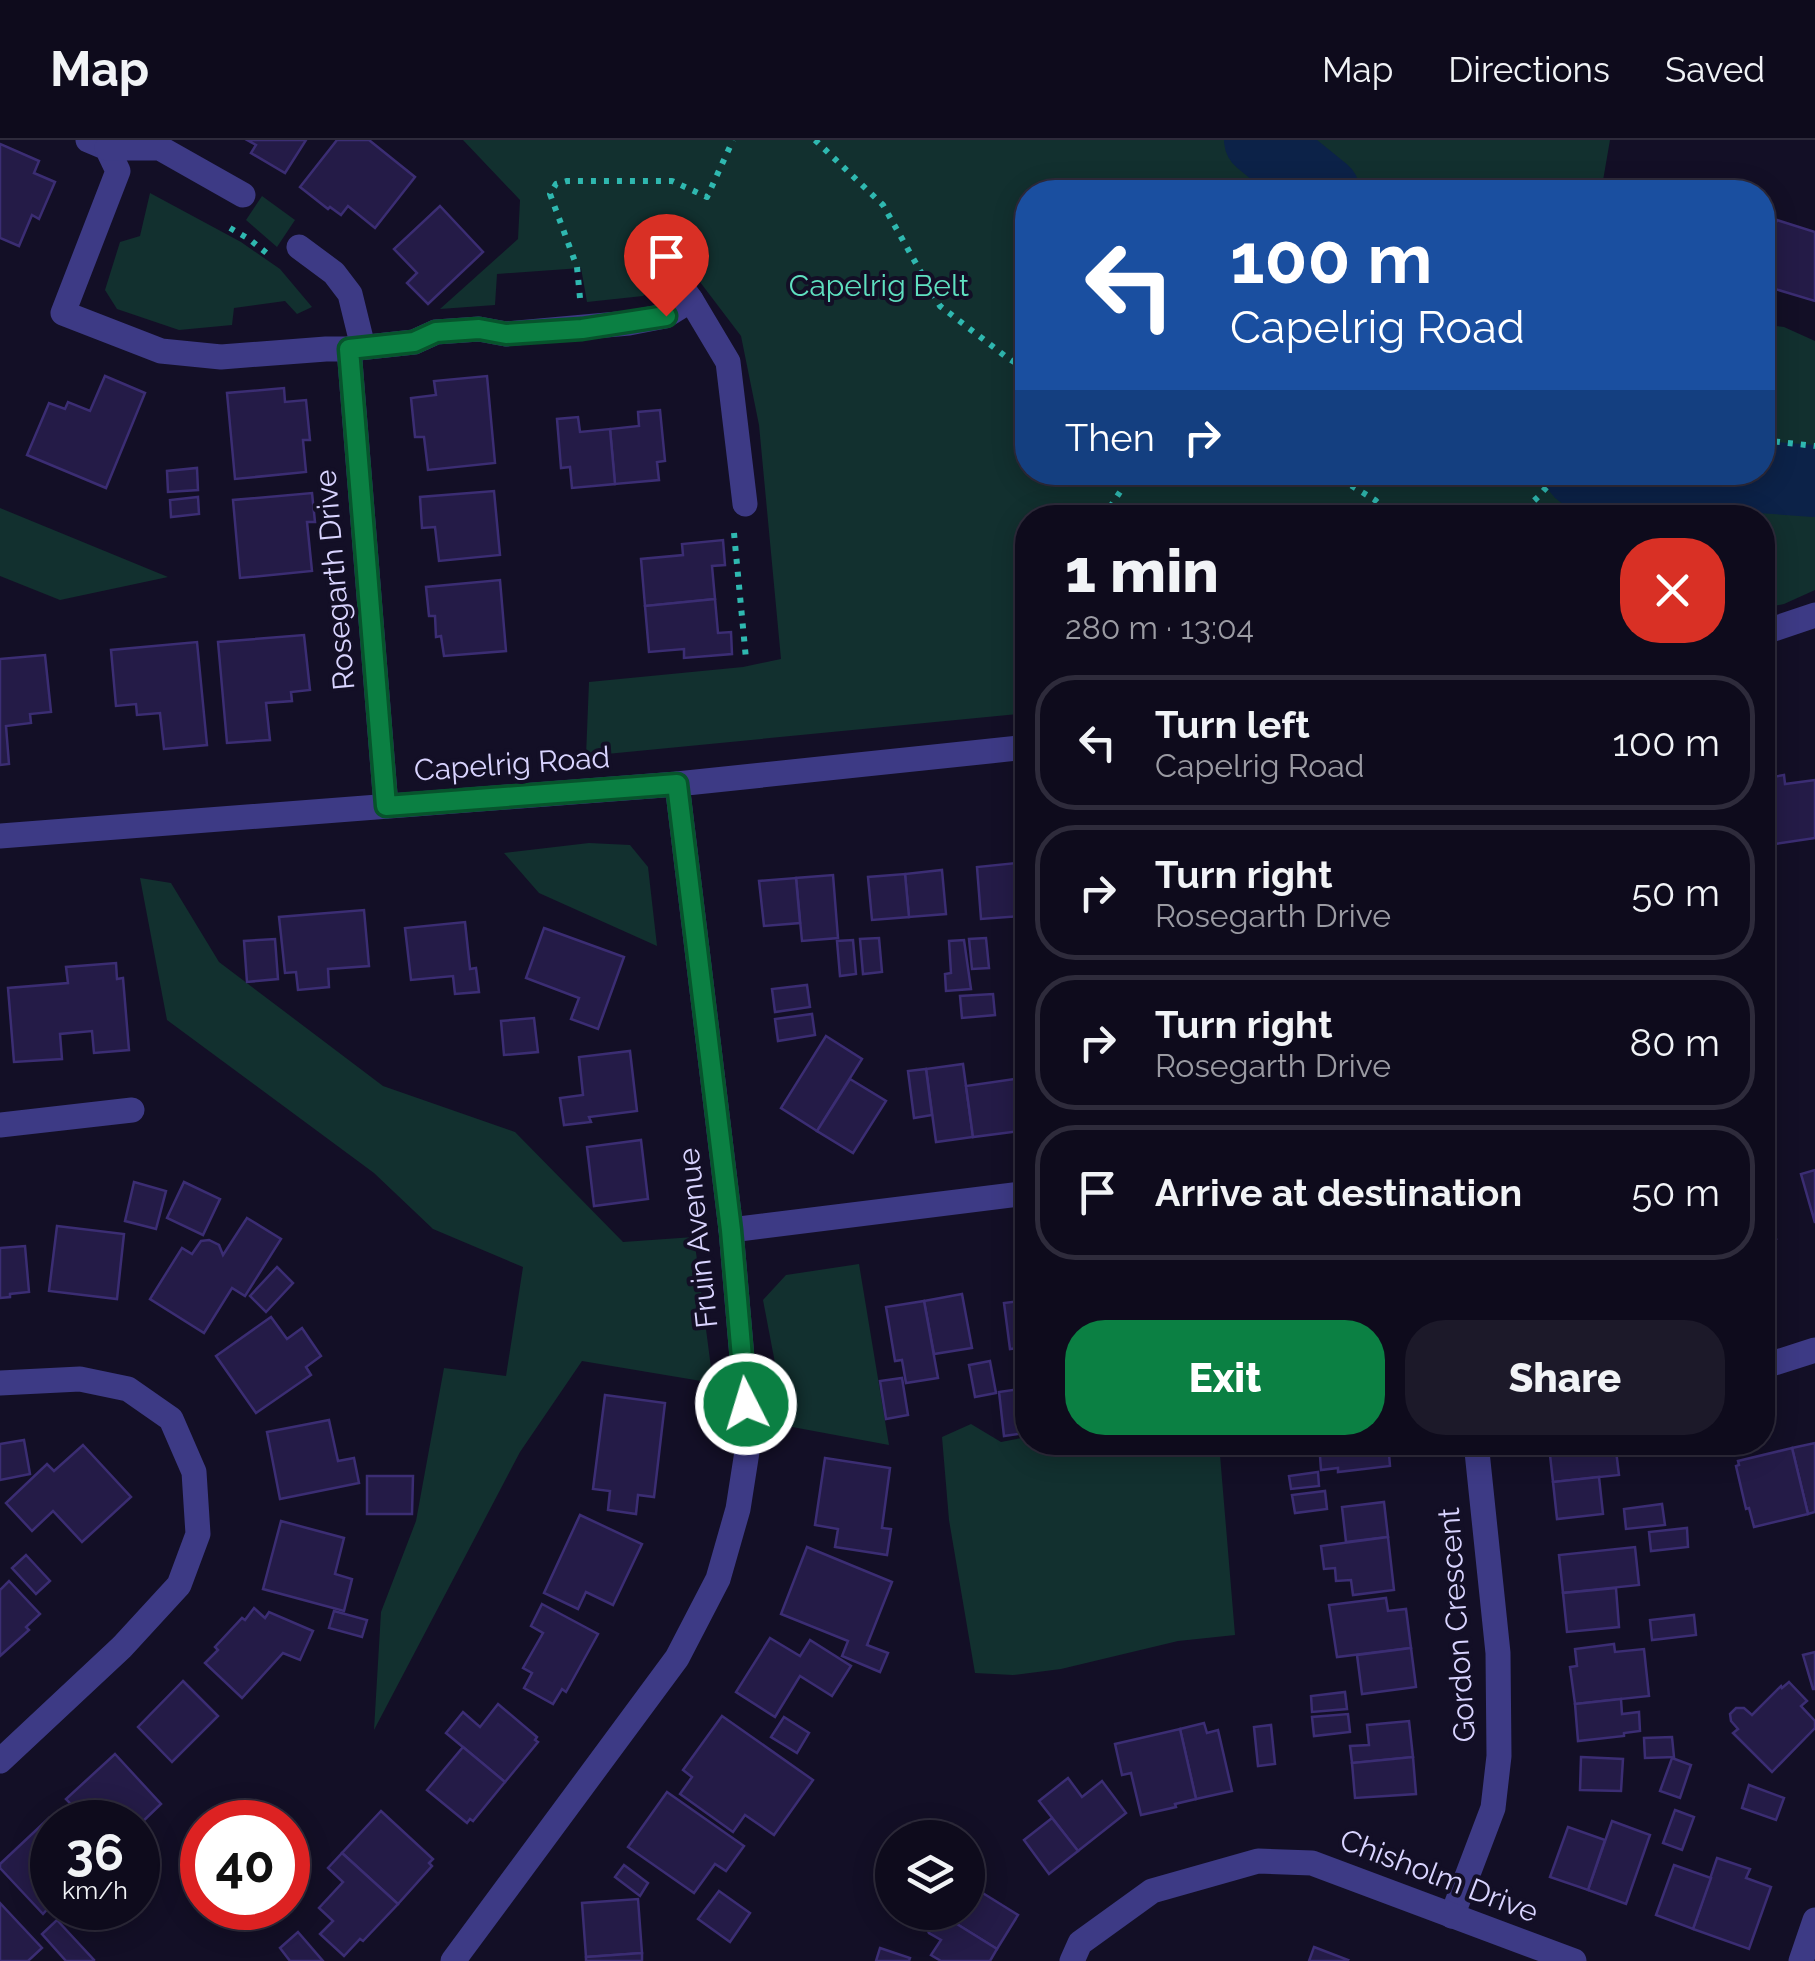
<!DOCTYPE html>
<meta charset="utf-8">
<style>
body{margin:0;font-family:Raleway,sans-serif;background:#1c1929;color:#f1f3f6;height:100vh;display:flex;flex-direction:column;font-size:38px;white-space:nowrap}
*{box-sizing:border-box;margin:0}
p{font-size:32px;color:#9b9ba3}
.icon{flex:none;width:55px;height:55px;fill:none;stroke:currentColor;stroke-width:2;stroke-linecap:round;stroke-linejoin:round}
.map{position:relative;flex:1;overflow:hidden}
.drawer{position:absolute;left:1015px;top:365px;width:760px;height:950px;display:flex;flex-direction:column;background:#0e0b1c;border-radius:40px;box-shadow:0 5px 25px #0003,0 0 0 2px #2e2b3b}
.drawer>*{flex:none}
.banner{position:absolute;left:1015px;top:40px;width:760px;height:305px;border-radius:40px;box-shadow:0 5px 25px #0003,0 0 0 2px #2e2b3b;background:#1a4fa0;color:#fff;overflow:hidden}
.tools{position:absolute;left:875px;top:1680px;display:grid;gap:20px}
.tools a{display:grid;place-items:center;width:110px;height:110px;border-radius:50%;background:#0e0b1c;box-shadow:0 5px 25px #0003,0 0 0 2px #2e2b3b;font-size:50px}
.speed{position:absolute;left:30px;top:1660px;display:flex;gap:20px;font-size:50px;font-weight:700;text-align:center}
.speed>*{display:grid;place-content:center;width:130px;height:130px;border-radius:50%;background:#0e0b1c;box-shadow:0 5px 25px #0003,0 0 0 2px #2e2b3b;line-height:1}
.speed small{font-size:25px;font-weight:400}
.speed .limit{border:15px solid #d22;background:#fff;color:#111}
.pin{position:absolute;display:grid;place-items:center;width:85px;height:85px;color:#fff;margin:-102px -42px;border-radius:50% 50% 50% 0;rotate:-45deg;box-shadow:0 0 10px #0007}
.pin .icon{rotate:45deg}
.me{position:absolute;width:110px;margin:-55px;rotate:355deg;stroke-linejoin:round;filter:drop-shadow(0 0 8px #0008)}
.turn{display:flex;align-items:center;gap:35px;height:210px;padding:0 50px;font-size:45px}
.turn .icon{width:130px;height:130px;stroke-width:2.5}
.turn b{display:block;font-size:70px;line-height:85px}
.then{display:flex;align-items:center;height:95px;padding:0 50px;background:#0003;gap:20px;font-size:38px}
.round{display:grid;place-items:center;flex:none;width:105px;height:105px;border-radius:40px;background:#1c1929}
.overview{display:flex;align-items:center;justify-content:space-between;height:170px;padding:0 50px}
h1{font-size:60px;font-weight:800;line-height:75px}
.cta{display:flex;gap:20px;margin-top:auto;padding:20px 50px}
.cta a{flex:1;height:115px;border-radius:40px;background:#0b8043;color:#fff;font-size:40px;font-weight:800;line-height:115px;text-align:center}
.cta a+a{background:#1c1929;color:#f1f3f6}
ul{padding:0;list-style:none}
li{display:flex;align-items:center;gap:30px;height:135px;margin:0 20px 15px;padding:0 30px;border:5px solid #2e2b3b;border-radius:40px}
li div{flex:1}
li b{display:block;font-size:38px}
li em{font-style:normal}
header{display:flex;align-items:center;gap:60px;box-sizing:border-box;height:140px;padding:0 50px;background:#0e0b1c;border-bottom:2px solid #2e2b3b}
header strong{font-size:48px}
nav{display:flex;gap:55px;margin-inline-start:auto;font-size:35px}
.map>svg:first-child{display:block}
.green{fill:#12302f}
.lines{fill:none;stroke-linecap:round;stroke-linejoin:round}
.river{stroke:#0c2248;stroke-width:72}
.building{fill:#241b47;stroke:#3b2d73;stroke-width:2.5}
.path{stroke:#2fb8b0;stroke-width:6;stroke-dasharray:5 8;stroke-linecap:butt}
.minor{stroke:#3d3a85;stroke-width:25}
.route-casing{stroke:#07532c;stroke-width:25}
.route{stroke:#0b8043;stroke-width:18}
.labels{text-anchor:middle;stroke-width:8;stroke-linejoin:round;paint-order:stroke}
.park-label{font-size:30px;fill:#5fe0c0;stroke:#130f26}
.street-label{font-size:30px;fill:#d9d4ff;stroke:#130f26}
</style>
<header>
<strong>Map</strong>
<nav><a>Map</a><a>Directions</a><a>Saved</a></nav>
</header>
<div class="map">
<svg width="1815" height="1821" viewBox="0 0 1815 1821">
<rect width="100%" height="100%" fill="#130f26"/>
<!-- green -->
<g class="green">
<polygon points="463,0 1610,0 1601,52 1028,52 1028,332 1762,332 1763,184 1784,187 1815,201 1815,450 1784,464 1763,468 1762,378 1028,378 1027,573 586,616 589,542 743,527 781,519 759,285 741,196 659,88 633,111 652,147 643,156 587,162 581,128 497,134 495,165 440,169 518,99 520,60"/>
<polygon points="150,53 241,102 280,129 312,167 297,174 285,161 234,168 232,185 179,190 117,169 105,150 120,102 140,96"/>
<polygon points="262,56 295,80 277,107 246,80"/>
<polygon points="0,368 168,437 60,460 0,436"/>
<polygon points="589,703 630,705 648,727 657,806 539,753 504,713"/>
<polygon points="140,738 171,743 219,822 383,946 515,992 623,1102 694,1097 713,1243 582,1221 520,1312 374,1590 381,1472 416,1381 444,1228 506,1236 523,1127 433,1089 374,1033 167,880"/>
<polygon points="859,1124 889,1305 787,1286 763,1160 786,1135"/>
<polygon points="971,1284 1001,1302 1027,1297 1028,1302 1219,1303 1235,1495 1178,1501 1061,1529 1013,1535 975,1533 949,1380 942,1297"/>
</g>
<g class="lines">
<!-- river -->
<g class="river">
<polyline points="1260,0 1324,52"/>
<polyline points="1580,332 1595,338 1703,333 1815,341"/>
</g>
</g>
<!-- building -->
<g class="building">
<polygon points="247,0 306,0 285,33 251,13 256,5"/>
<polygon points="337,0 369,0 415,37 375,88 348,66 341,75 330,67 328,69 300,47"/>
<polygon points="0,4 39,21 34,33 55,42 39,79 32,75 19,106 0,98"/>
<polygon points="440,66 483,112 428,164 407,143 417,133 394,109"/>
<polygon points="1777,80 1815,92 1815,161 1762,145 1762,125 1767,111 1762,110 1762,83 1774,87"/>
<polygon points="105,236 145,253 106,348 27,315 49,263 65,269 68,262 90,271"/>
<polygon points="487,236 495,323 428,330 424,297 415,297 411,258 436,255 434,241"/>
<polygon points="284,248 285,262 306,260 310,300 303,300 306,332 235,339 227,253"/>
<polygon points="660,270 665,321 657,322 659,340 615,344 610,289 639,286 638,272"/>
<polygon points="578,277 580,292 610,289 615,344 572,348 570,327 561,328 557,279"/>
<polygon points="197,328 198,350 168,352 167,331"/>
<polygon points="494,351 500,415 439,421 435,387 422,388 420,357"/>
<polygon points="312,353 315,382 307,382 312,431 240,438 233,360"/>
<polygon points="198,357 199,374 171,377 170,360"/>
<polygon points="723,400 725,425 712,426 715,459 645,466 641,419 683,415 682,404"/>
<polygon points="500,440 506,511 444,516 441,496 436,497 435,476 429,476 426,447"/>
<polygon points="715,459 718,493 731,492 732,514 684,518 684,509 649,512 645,466"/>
<polygon points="304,495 310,550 291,552 292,561 266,563 270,600 227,603 218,502"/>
<polygon points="197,502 207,605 164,609 160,573 137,575 136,564 116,566 111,510"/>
<polygon points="45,515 51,572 30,574 31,583 6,586 9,624 0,625 0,519"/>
<polygon points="1784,635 1785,644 1815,640 1815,698 1762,706 1762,639"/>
<polygon points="1028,722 1028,775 1020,776 1016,723"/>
<polygon points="1016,723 1020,776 981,779 977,727"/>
<polygon points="942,730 946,774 909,777 905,734"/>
<polygon points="905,734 909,777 872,780 868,737"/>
<polygon points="833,735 838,798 802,801 796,738"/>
<polygon points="796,738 800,783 764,786 759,741"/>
<polygon points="364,770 369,826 328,829 329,847 298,850 296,832 285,833 279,777"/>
<polygon points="465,782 470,829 476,828 479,852 455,854 453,836 411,840 405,788"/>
<polygon points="544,788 624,817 598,889 571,879 579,858 526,838"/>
<polygon points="879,798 882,832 863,834 860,799"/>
<polygon points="986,798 989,828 972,829 969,799"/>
<polygon points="275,799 278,839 247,842 244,801"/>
<polygon points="853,800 856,834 840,836 837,801"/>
<polygon points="964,800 971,849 946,851 945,834 951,833 949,801"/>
<polygon points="116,823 117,839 123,838 129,910 94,913 92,891 60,894 62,919 14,922 8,848 68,843 66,827"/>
<polygon points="807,845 810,867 775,872 772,849"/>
<polygon points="993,854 995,875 962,878 960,856"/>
<polygon points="812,874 815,895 778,901 775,879"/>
<polygon points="534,878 538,912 504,915 501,881"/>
<polygon points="826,896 862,919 817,991 781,968"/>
<polygon points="630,911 637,971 589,977 591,982 564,985 560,958 583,955 579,917"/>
<polygon points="963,924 973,997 936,1002 926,929"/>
<polygon points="926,929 932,975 914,978 908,931"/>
<polygon points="1022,938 1028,990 973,997 966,946"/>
<polygon points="850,939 886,961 853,1013 817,991"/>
<polygon points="1766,974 1775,1007 1762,1010 1762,975"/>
<polygon points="641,1000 648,1059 594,1066 587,1007"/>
<polygon points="1815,1030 1815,1083 1801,1034"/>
<polygon points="134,1042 166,1051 156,1089 125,1081"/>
<polygon points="184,1042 220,1059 203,1095 167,1078"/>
<polygon points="1762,1048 1776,1099 1762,1103"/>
<polygon points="247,1078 281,1099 245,1156 232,1148 204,1193 150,1159 182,1108 192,1114 201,1101 209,1100 219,1105 223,1115"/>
<polygon points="57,1086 124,1094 117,1159 49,1151"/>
<polygon points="25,1106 29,1152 10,1154 10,1157 0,1158 0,1108"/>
<polygon points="277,1127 293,1143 266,1172 250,1156"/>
<polygon points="962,1154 972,1208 934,1214 924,1161"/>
<polygon points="1028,1160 1028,1207 1010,1209 1004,1163"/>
<polygon points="924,1161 938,1238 906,1243 902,1220 895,1221 886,1167"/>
<polygon points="271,1177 287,1199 302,1188 321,1216 306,1227 311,1235 256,1273 216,1216"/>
<polygon points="990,1221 996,1253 975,1257 969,1225"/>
<polygon points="902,1238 908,1275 886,1279 880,1241"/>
<polygon points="1020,1249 1025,1293 1004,1296 999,1252"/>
<polygon points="605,1255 665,1263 654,1357 638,1355 636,1374 608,1370 610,1351 593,1349"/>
<polygon points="329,1280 338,1321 354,1318 359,1343 280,1359 267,1292"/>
<polygon points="24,1300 30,1334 0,1340 0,1304"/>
<polygon points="1319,1302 1388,1302 1390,1326 1338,1332 1338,1328 1321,1330"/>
<polygon points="1579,1302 1615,1302 1619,1335 1553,1342 1549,1306"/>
<polygon points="1815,1303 1815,1372 1808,1374 1792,1308"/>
<polygon points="83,1305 131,1357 82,1402 53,1371 32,1391 6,1363 47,1324 54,1331"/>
<polygon points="1792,1308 1808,1374 1754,1387 1749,1368 1746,1369 1736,1326 1739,1325 1738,1321"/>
<polygon points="825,1318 890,1328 882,1388 891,1389 887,1415 835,1407 838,1389 815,1385"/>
<polygon points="1318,1332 1319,1346 1291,1349 1289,1336"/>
<polygon points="367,1336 413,1336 412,1374 367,1374"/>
<polygon points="1599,1337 1603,1374 1557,1379 1553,1342"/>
<polygon points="1325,1351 1327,1369 1295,1373 1292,1355"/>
<polygon points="1384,1362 1388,1397 1346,1402 1342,1367"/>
<polygon points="1662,1364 1665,1385 1626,1389 1624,1369"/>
<polygon points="580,1375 642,1404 613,1465 586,1452 578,1469 544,1453"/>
<polygon points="281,1381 344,1398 335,1434 352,1439 344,1471 263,1449"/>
<polygon points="1687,1388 1688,1407 1651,1411 1649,1392"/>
<polygon points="1388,1397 1394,1450 1353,1455 1351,1440 1336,1441 1335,1428 1324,1429 1321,1406"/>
<polygon points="807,1407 892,1442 867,1505 888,1513 880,1532 842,1516 848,1501 781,1474"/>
<polygon points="1635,1407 1639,1445 1563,1453 1559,1415"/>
<polygon points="26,1415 50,1441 36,1454 12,1428"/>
<polygon points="9,1441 40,1474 26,1487 29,1490 0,1516 0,1450"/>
<polygon points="1616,1448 1619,1487 1567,1492 1563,1453"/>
<polygon points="1386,1458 1388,1471 1406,1469 1411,1508 1337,1517 1329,1465"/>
<polygon points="542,1464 598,1494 566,1552 562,1549 553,1564 524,1548 532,1533 523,1528 543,1493 531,1486"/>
<polygon points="254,1468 265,1478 269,1472 313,1491 300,1520 283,1513 242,1558 205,1523 218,1510 215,1507 242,1478 245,1480"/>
<polygon points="334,1471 367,1480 362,1497 329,1488"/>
<polygon points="1694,1475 1696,1495 1652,1500 1650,1480"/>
<polygon points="770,1498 800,1516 810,1500 851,1526 832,1556 800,1536 775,1577 736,1552"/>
<polygon points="1614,1504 1615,1512 1644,1509 1649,1556 1575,1564 1570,1527 1577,1526 1575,1509"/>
<polygon points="1411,1508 1416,1547 1362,1554 1357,1515"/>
<polygon points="1815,1512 1815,1549 1813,1549 1803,1515"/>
<polygon points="183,1541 218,1576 172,1622 138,1587"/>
<polygon points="1789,1542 1807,1561 1801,1566 1815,1581 1815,1588 1772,1632 1733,1593 1738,1589 1731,1581 1730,1574 1736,1568 1744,1568 1752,1575 1781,1546 1782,1548"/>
<polygon points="1345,1552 1347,1569 1312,1572 1311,1556"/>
<polygon points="1621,1559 1622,1574 1639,1572 1640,1591 1624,1593 1624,1596 1578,1601 1575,1564"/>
<polygon points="498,1564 537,1597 535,1600 538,1602 505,1642 446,1593 463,1572 480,1587"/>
<polygon points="1348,1574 1350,1592 1314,1596 1312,1577"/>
<polygon points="722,1576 813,1640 774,1695 745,1675 733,1692 680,1654 692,1637 683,1630"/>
<polygon points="784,1577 809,1593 797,1613 771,1597"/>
<polygon points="1409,1581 1413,1617 1352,1623 1350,1606 1369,1605 1367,1585"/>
<polygon points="1204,1583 1207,1593 1218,1590 1232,1651 1196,1659 1180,1589"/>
<polygon points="1271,1585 1275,1624 1258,1626 1254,1587"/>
<polygon points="1180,1589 1196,1659 1175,1664 1176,1667 1141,1675 1131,1633 1122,1635 1115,1604"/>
<polygon points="1672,1597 1674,1617 1645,1618 1644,1598"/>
<polygon points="463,1607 505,1642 473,1681 470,1679 467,1683 427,1650"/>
<polygon points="115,1614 161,1664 138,1686 138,1682 88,1682 66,1659"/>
<polygon points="1413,1617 1416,1654 1355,1658 1352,1623"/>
<polygon points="1581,1617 1623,1619 1621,1651 1580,1650"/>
<polygon points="1672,1618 1691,1625 1680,1658 1660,1651"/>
<polygon points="1068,1638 1082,1657 1102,1641 1126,1673 1078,1711 1039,1661"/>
<polygon points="1749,1645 1784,1658 1776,1680 1742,1668"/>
<polygon points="667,1652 744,1706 726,1731 715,1724 694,1753 628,1707"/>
<polygon points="1675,1670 1694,1677 1682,1710 1663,1703"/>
<polygon points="381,1671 433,1719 429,1723 432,1726 398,1764 342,1713"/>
<polygon points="49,1678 52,1683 52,1764 43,1774 0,1728 0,1724"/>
<polygon points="1052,1678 1078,1711 1049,1734 1024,1700"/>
<polygon points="1612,1681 1650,1695 1626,1764 1588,1750"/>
<polygon points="1568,1687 1605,1700 1588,1750 1550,1737"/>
<polygon points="342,1713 398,1764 363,1801 360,1799 344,1816 320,1794 333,1781 319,1768 343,1742 328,1728"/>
<polygon points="1717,1718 1750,1729 1746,1738 1771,1747 1749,1809 1693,1789"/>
<polygon points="624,1725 648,1743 640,1756 615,1737"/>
<polygon points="1674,1725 1711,1738 1693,1789 1656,1775"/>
<polygon points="973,1747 1018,1775 997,1809 952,1781 958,1772 968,1772 968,1756"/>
<polygon points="719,1751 750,1773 730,1802 698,1779"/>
<polygon points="638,1759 642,1813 586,1817 582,1763"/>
<polygon points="0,1763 42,1808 28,1821 0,1821"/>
<polygon points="938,1777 950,1785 952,1781 997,1809 990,1821 941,1821 931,1815 941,1800 929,1793 925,1785 930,1779"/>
<polygon points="57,1780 94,1820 93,1821 66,1821 42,1794"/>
<polygon points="298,1792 323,1821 290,1821 280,1808"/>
<polygon points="1314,1807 1348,1820 1347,1821 1309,1821"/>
<polygon points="880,1808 910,1818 909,1821 876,1821"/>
<polygon points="642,1813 642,1821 586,1821 586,1817"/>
</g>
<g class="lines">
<!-- path -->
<g class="path">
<polyline points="815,0 883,65 940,166 1009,219 1028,230"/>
<polyline points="230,88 249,99 269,115"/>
<polyline points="580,158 577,127 550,54 556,44 567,41 672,41 707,57 733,0"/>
<polyline points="1762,300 1815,306"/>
<polyline points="1329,332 1375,360 1394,378"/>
<polyline points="1103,378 1133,332"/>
<polyline points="1515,378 1538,357 1560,332"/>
<polyline points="734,393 746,519"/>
</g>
<!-- minor -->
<g class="minor">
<polyline points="88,0 107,8 118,31 63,173 161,211 221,217 326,209 349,209 414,202 436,192 479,189 506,194 629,183 665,176 691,160"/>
<polyline points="107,8 160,8 243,55"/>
<polyline points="299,107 334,133 350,154 363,207"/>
<polyline points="659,115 691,160 728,222 745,364"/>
<polyline points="349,209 386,666"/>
<polyline points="1762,493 1815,475"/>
<polyline points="0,696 677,644 1028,607"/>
<polyline points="0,985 132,970"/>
<polyline points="731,1090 1028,1053"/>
<polyline points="1762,1227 1815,1210"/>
<polyline points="0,1243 80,1239 128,1249 171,1279 194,1332 198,1394 179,1445 122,1507 0,1621"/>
<polyline points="1452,1776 1493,1668 1499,1616 1498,1513 1476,1302"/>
<polyline points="453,1821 677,1518 718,1439 738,1369 749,1299 731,1090 677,644"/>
<polyline points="1072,1821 1080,1803 1152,1751 1258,1721 1312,1723 1574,1821"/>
<polyline points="1801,1821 1815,1780"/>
</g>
</g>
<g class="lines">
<!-- route casing -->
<g class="route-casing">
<polyline id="route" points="666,176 582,189 506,194 479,189 436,192 414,202 349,209 386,666 677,644 731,1090 746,1264"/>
</g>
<!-- route -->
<use href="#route" class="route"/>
</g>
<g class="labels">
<!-- park labels -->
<g class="park-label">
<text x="879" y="156">Capelrig Belt</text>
</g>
<!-- street labels -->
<g class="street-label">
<text transform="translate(335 440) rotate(-95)" y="10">Rosegarth Drive</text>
<text transform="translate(512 624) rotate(-4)" y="10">Capelrig Road</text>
<text transform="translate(698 1098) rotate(-96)" y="10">Fruin Avenue</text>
<text transform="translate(1457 1485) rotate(-94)" y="10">Gordon Crescent</text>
<text transform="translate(1439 1736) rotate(21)" y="10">Chisholm Drive</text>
</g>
</g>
</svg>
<div class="tools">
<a><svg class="icon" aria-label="layers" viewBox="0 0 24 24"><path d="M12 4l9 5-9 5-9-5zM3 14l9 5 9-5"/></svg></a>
</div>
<div class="speed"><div>36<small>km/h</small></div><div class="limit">40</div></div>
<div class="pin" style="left:666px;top:176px;background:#d93025"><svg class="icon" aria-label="arrive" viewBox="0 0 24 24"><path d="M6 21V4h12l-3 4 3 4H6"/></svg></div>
<svg class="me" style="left:746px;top:1264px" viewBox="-20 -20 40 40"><circle r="17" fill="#0b8043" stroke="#fff" stroke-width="3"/><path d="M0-11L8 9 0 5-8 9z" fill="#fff"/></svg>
<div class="banner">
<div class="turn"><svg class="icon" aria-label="left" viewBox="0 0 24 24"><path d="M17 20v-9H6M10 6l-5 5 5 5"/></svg><div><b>100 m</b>Capelrig Road</div></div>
<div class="then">Then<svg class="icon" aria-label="right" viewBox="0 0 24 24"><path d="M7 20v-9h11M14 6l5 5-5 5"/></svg></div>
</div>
<section class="drawer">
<div class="overview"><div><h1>1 min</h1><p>280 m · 13:04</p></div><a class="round" style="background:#d93025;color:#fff"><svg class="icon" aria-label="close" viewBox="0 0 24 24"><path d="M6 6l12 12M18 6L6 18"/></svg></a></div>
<ul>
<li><svg class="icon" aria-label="left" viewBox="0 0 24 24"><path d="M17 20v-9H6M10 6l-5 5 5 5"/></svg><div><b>Turn left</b><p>Capelrig Road</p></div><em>100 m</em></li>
<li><svg class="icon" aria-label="right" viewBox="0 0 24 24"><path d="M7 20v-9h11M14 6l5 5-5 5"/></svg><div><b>Turn right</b><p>Rosegarth Drive</p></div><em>50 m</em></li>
<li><svg class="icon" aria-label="right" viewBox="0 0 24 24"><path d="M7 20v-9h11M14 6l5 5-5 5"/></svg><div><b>Turn right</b><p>Rosegarth Drive</p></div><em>80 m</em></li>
<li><svg class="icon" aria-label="arrive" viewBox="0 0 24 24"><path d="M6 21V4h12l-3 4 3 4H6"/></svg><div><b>Arrive at destination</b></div><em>50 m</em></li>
</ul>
<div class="cta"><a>Exit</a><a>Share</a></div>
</section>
</div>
